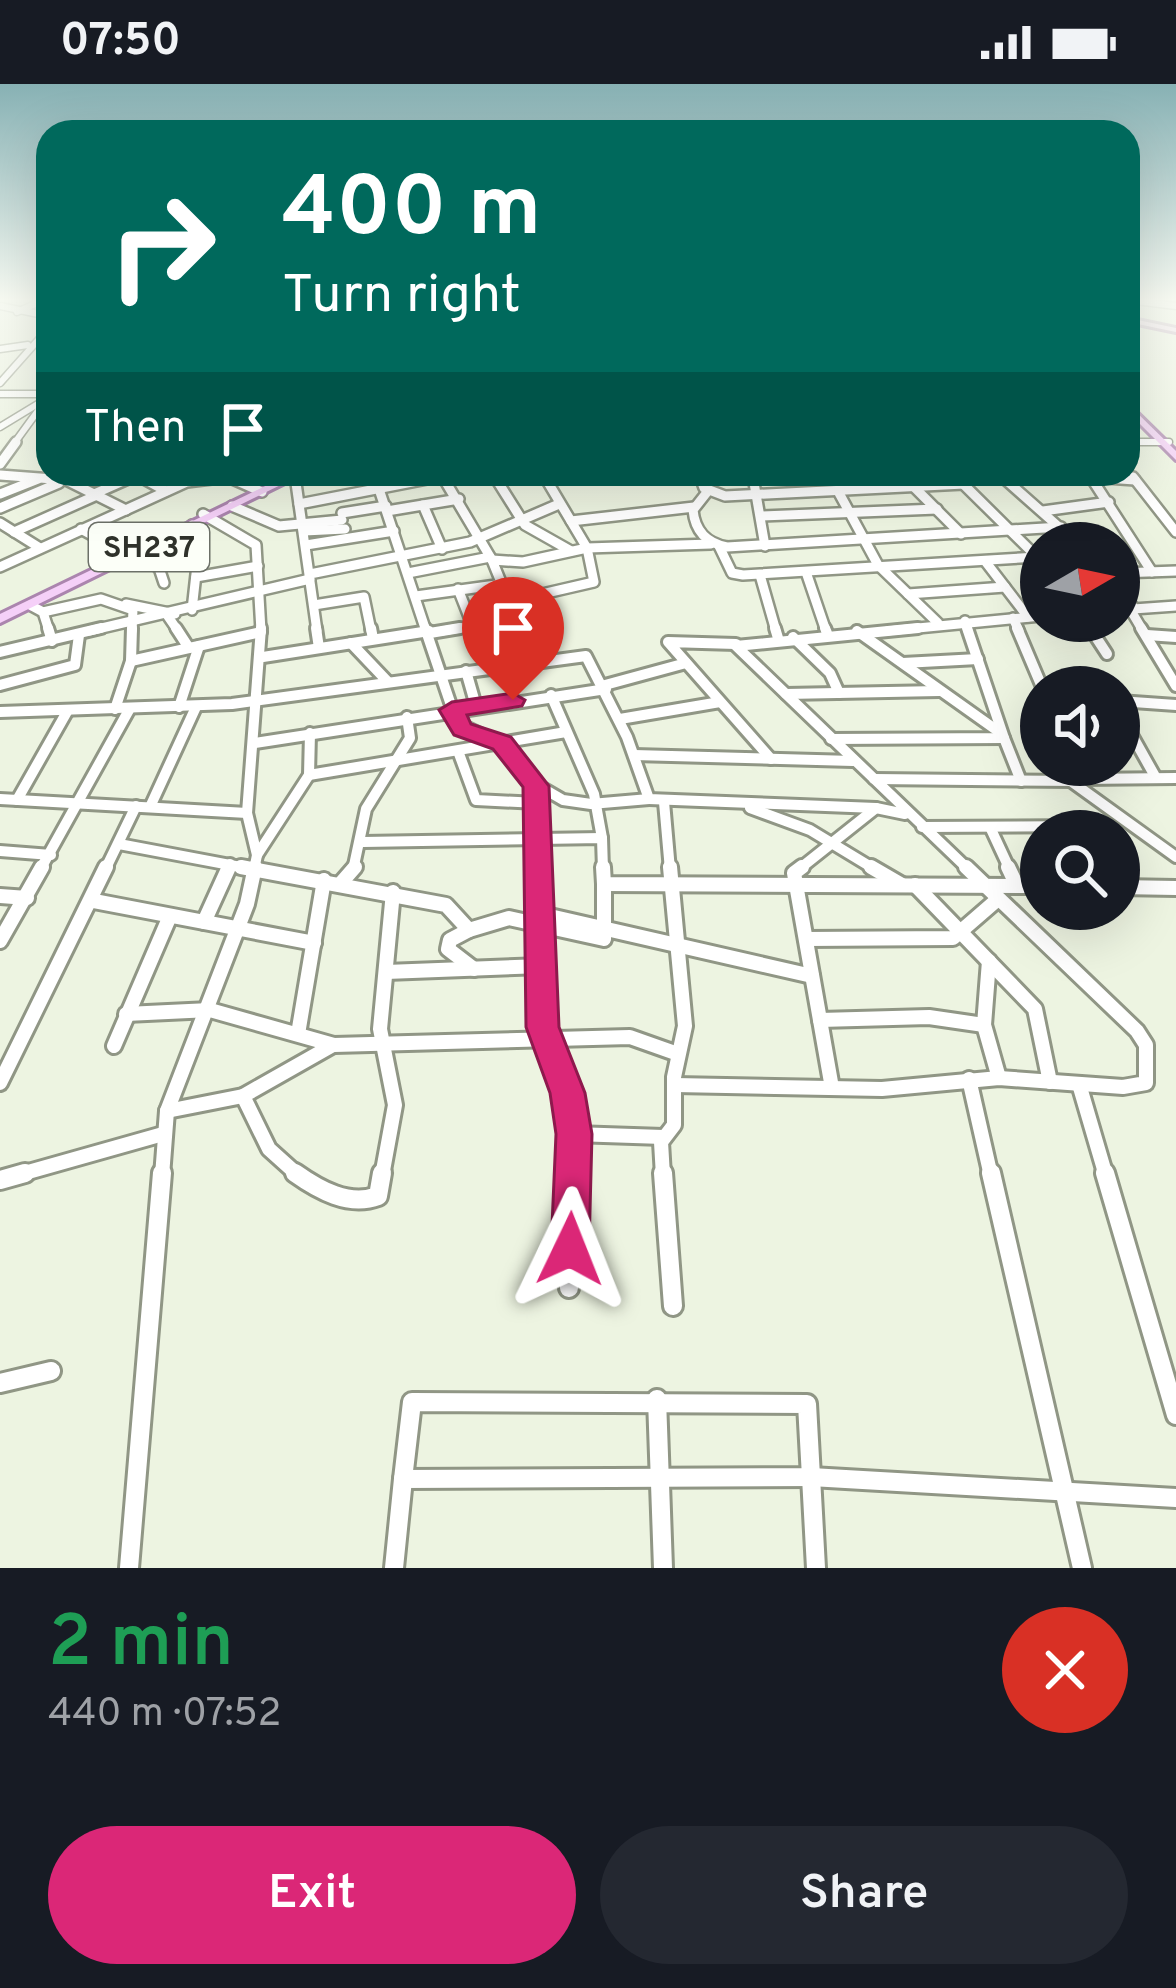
<!DOCTYPE html>
<meta charset="utf-8">
<style>
body{margin:0;font-family:Overpass,sans-serif;background:#242831;color:#f1f3f6;height:100vh;display:flex;flex-direction:column;font-size:45px;white-space:nowrap}
*{box-sizing:border-box;margin:0}
p{font-size:39px;color:#9ea1a6}
.icon{flex:none;width:66px;height:66px;fill:none;stroke:currentColor;stroke-width:2;stroke-linecap:round;stroke-linejoin:round}
.map{position:relative;height:1484px;overflow:hidden}
.side{display:flex;flex-direction:column;background:#171b24;flex:1}
.side>*{flex:none}
.top-card{position:absolute;left:36px;top:36px;width:1104px;height:366px;border-radius:36px;box-shadow:0 12px 48px #0002;background:#00695c;color:#fff;overflow:hidden}
.needle{width:78px;rotate:81deg}
.tools{position:absolute;left:1020px;top:438px;display:grid;gap:24px}
.tools a{display:grid;place-items:center;width:120px;height:120px;border-radius:50%;background:#171b24;box-shadow:0 12px 48px #0002;font-size:60px}
.pin{position:absolute;display:grid;place-items:center;width:102px;height:102px;color:#fff;margin:-123px -51px;border-radius:50% 50% 50% 0;rotate:-45deg;box-shadow:0 0 12px #0007}
.pin .icon{rotate:45deg}
.me{position:absolute;width:132px;margin:-66px;rotate:2deg;stroke-linejoin:round;filter:drop-shadow(0 0 9px #0008)}
.turn{display:flex;align-items:center;gap:42px;height:252px;padding:0 48px;font-size:54px}
.turn .icon{width:156px;height:156px;stroke-width:2.5}
.turn b{display:block;font-size:84px;line-height:102px}
.then{display:flex;align-items:center;height:114px;padding:0 48px;background:#0003;gap:24px;font-size:45px}
.round{display:grid;place-items:center;flex:none;width:126px;height:126px;border-radius:63px;background:#242831}
.overview{display:flex;align-items:center;justify-content:space-between;height:204px;padding:0 48px}
h1{font-size:72px;font-weight:600;line-height:90px;color:#1e9e55}
.cta{display:flex;gap:24px;margin-top:auto;padding:24px 48px}
.cta a{flex:1;height:138px;border-radius:72px;background:#db2777;color:#fff;font-size:48px;font-weight:600;line-height:138px;text-align:center}
.cta a+a{background:#242831;color:#f1f3f6}
.status{display:flex;justify-content:space-between;align-items:center;height:84px;padding:0 60px;background:#171b24;direction:ltr}
.status svg{height:33px;fill:currentColor}
.map>svg:first-child{display:block}
.lines{fill:none;stroke-linecap:round;stroke-linejoin:round}
.minor-far4-casing{stroke:#909685;stroke-width:9}
.minor-far3-casing{stroke:#909685;stroke-width:14}
.minor-far2-casing{stroke:#909685;stroke-width:16}
.minor-far1-casing{stroke:#909685;stroke-width:20}
.minor-casing{stroke:#909685;stroke-width:24}
.major-casing{stroke:#ab85ae;stroke-width:6}
.minor-far4{stroke:#fff;stroke-width:6}
.minor-far3{stroke:#fff;stroke-width:9}
.minor-far2{stroke:#fff;stroke-width:10}
.minor-far1{stroke:#fff;stroke-width:14}
.minor{stroke:#fff;stroke-width:18}
.major{fill:#f5d0f8;fill-rule:evenodd}
.route{fill:#db2777;stroke:#8e194d;stroke-width:3}
.labels{text-anchor:middle;stroke-width:9;stroke-linejoin:round;paint-order:stroke}
.shield{fill:#fcfff8;stroke:#6c7068;stroke-width:3}
.shield-label{font-size:30px;font-weight:bold;fill:#2f322b}
</style>
<div class="status"><b>07:50</b><svg viewBox="0 0 49 12"><path d="M0 12V9h3v3zM5 12V6h3v6zM10 12V3h3v9zM15 12V0h3v12zM26 1h20v11H26zM47 4h2v5h-2z"/></svg></div>
<div class="map">
<svg width="1176" height="1484" viewBox="0 0 1176 1484">
<rect width="100%" height="100%" fill="#edf4e1"/>
<g class="lines">
<!-- minor-far4 casing -->
<g class="minor-far4-casing">
<g id="minor-far4">
<polyline points="1128,216 1176,222"/>
<polyline points="0,222 48,232"/>
<polyline points="17,228 46,215"/>
<polyline points="0,265 28,261"/>
<polyline points="0,299 48,245"/>
<polyline points="0,310 48,310"/>
<polyline points="0,343 46,315"/>
<polyline points="1128,358 1169,358"/>
<polyline points="13,361 48,313"/>
</g>
</g>
<!-- minor-far3 casing -->
<g class="minor-far3-casing">
<g id="minor-far3">
<polyline points="0,380 16,358"/>
<polyline points="135,390 166,407"/>
<polyline points="374,390 426,547"/>
<polyline points="441,390 492,476 516,535 442,547"/>
<polyline points="493,390 525,441 571,467"/>
<polyline points="699,390 704,404 725,412 964,400"/>
<polyline points="901,390 961,450"/>
<polyline points="953,390 1040,476"/>
<polyline points="999,390 1077,459"/>
<polyline points="1048,390 1135,396"/>
<polyline points="0,391 66,396 126,426"/>
<polyline points="295,392 317,547"/>
<polyline points="1090,392 1152,488"/>
<polyline points="956,393 977,390"/>
<polyline points="1133,393 1176,448"/>
<polyline points="496,394 521,390"/>
<path d="M 708,407 L 693,426 C 695,447 706,459 727,463 L 1061,443"/>
<polyline points="839,409 878,481 938,539"/>
<polyline points="0,410 38,395"/>
<polyline points="94,410 137,391"/>
<polyline points="299,420 443,392"/>
<polyline points="423,421 442,465"/>
<polyline points="232,422 279,442 342,436"/>
<polyline points="0,424 59,399"/>
<polyline points="387,427 459,415"/>
<polyline points="1043,427 1109,418"/>
<polyline points="342,429 386,422"/>
<polyline points="203,430 256,461 261,547"/>
<polyline points="761,432 937,425"/>
<polyline points="571,437 694,423"/>
<polyline points="0,439 40,464"/>
<polyline points="192,441 200,454 192,526"/>
<polyline points="81,445 123,468"/>
<polyline points="304,447 345,445"/>
<polyline points="14,448 97,411"/>
<polyline points="306,461 394,447"/>
<polyline points="719,462 732,489 743,491 1038,473"/>
<polyline points="765,462 753,393 858,390"/>
<polyline points="134,470 159,484 164,499"/>
<polyline points="492,476 523,478 587,464 711,460"/>
<polyline points="985,477 1028,533"/>
<polyline points="0,483 187,398 228,393 262,408"/>
<polyline points="806,488 826,547"/>
<polyline points="408,489 490,473"/>
<polyline points="1119,489 1176,487"/>
<polyline points="310,490 470,458 559,420"/>
<polyline points="760,491 776,547"/>
<polyline points="196,493 258,482"/>
<polyline points="458,505 473,543"/>
<polyline points="1119,505 1135,525"/>
<polyline points="908,510 1005,503"/>
<polyline points="416,512 496,501 542,510 594,498 587,464 543,390"/>
<polyline points="126,520 175,530"/>
<polyline points="30,521 43,528 49,547"/>
<polyline points="314,521 364,513 371,547"/>
<polyline points="1130,525 1143,547"/>
<polyline points="1119,526 1176,522"/>
<polyline points="43,528 101,515 133,526 132,547"/>
<polyline points="167,531 178,547"/>
<polyline points="1013,534 1019,547"/>
<polyline points="965,537 968,547"/>
<polyline points="1085,537 1092,547"/>
<polyline points="89,547 310,495"/>
<polyline points="887,547 1041,532"/>
</g>
</g>
<!-- minor-far2 casing -->
<g class="minor-far2-casing">
<g id="minor-far2">
<polyline points="48,544 52,557"/>
<polyline points="176,544 189,564"/>
<polyline points="316,544 319,564"/>
<polyline points="371,544 373,555"/>
<polyline points="425,544 457,639 501,660 532,698 563,716 591,720 649,715"/>
<polyline points="775,544 778,554"/>
<polyline points="825,544 827,549"/>
<polyline points="918,544 736,562 969,786"/>
<polyline points="1017,544 1042,603"/>
<polyline points="1090,544 1107,570"/>
<polyline points="1141,544 1176,602"/>
<polyline points="857,547 1002,650"/>
<polyline points="430,549 460,544"/>
<polyline points="1147,551 1176,553"/>
<polyline points="793,553 830,589 839,609"/>
<polyline points="351,559 388,598"/>
<polyline points="736,560 668,558 771,675"/>
<polyline points="0,568 101,544"/>
<polyline points="263,573 429,547"/>
<polyline points="131,577 261,548"/>
<polyline points="903,579 978,575"/>
<polyline points="466,587 476,622"/>
<polyline points="0,601 75,581 79,551"/>
<polyline points="605,601 686,579"/>
<polyline points="786,610 939,607"/>
<polyline points="551,611 594,710 602,754"/>
<polyline points="1119,617 1176,621"/>
<polyline points="179,623 199,562"/>
<polyline points="115,625 131,577 132,544"/>
<polyline points="0,628 232,620 586,572 627,653 649,715 876,724 905,730"/>
<polyline points="1119,628 1156,694"/>
<polyline points="620,635 720,618"/>
<polyline points="310,649 309,691 566,648"/>
<polyline points="1004,654 1021,697"/>
<polyline points="831,655 1004,654 967,544"/>
<polyline points="255,659 606,605"/>
<polyline points="458,667 476,716 538,719"/>
<polyline points="634,671 853,677"/>
<polyline points="874,695 1076,697 1076,681"/>
<polyline points="1080,695 1176,694"/>
<polyline points="1072,698 1176,773"/>
<polyline points="536,702 538,786"/>
<polyline points="0,715 247,729"/>
<polyline points="17,716 68,626"/>
<polyline points="664,718 670,786"/>
<polyline points="150,723 196,623"/>
<polyline points="750,724 810,746 876,786"/>
<polyline points="922,743 1092,742"/>
<polyline points="990,743 1010,786"/>
<polyline points="363,758 602,754 603,786"/>
<polyline points="119,760 257,786"/>
<polyline points="0,767 51,771"/>
<polyline points="257,771 309,691"/>
<polyline points="40,786 129,626"/>
<polyline points="105,786 136,722"/>
<polyline points="227,786 230,780"/>
<polyline points="254,786 257,771 247,729 261,544"/>
<polyline points="353,786 366,725 410,654 407,633"/>
<polyline points="798,786 876,724"/>
</g>
</g>
<!-- minor-far1 casing -->
<g class="minor-far1-casing">
<g id="minor-far1">
<polyline points="241,783 446,821 469,846 509,834 604,855 604,800"/>
<polyline points="538,783 542,943 567,1009 574,1050 573,1092"/>
<polyline points="603,783 604,800 1041,802"/>
<polyline points="802,783 794,789 832,1004"/>
<polyline points="871,783 902,801"/>
<polyline points="1008,783 1017,802"/>
<polyline points="341,799 355,783"/>
<polyline points="915,801 1035,925 1050,998"/>
<polyline points="1119,803 1176,804"/>
<polyline points="0,812 27,814"/>
<polyline points="94,817 314,859"/>
<polyline points="541,830 812,892"/>
<polyline points="204,838 229,783"/>
<polyline points="469,846 450,856 448,865 474,885"/>
<polyline points="806,855 953,854 998,815"/>
<polyline points="0,857 42,783"/>
<polyline points="989,877 984,941 999,994"/>
<polyline points="386,888 542,882"/>
<polyline points="126,930 210,926 334,961 630,953 678,970"/>
<polyline points="820,936 929,933 984,941"/>
<polyline points="298,950 324,796"/>
<polyline points="114,962 170,832"/>
<polyline points="969,995 991,1092"/>
<polyline points="0,999 106,783"/>
<polyline points="1079,1000 1106,1092"/>
<polyline points="675,1001 882,1005 999,994 1123,1003 1146,999 1146,961 1137,947 966,783"/>
<polyline points="243,1012 269,1065 299,1092"/>
<polyline points="167,1027 243,1012 333,961"/>
<polyline points="574,1050 663,1053"/>
<polyline points="14,1092 163,1050"/>
<polyline points="162,1092 167,1027 247,820 255,783"/>
<polyline points="382,1092 395,1021 380,945 393,808"/>
<polyline points="663,1092 661,1058 674,1041 674,993 685,942 670,783"/>
</g>
</g>
<!-- minor casing -->
<g class="minor-casing">
<g id="minor">
<path d="M 295,1089 C 319,1106 349,1123 378,1112 L 382,1089"/>
<polyline points="663,1089 673,1222"/>
<polyline points="991,1089 1082,1484"/>
<polyline points="1105,1089 1176,1331"/>
<polyline points="0,1096 25,1089"/>
<polyline points="569,1204 573,1089"/>
<polyline points="0,1299 51,1287"/>
<polyline points="657,1315 663,1484"/>
<polygon points="412,1318 807,1320 811,1393 403,1395"/>
<polyline points="811,1393 1176,1414"/>
<polyline points="811,1393 816,1484"/>
<polyline points="129,1484 162,1089"/>
<polyline points="394,1484 403,1395"/>
</g>
</g>
<!-- major casing -->
<g class="major-casing">
<g id="major">
<polygon points="1128,234 1176,244 1176,248 1128,238"/>
<polygon points="1128,320 1176,367 1176,376 1128,328"/>
<polygon points="290,390 303,390 0,539 0,530"/>
</g>
</g>
<!-- minor-far4 -->
<use href="#minor-far4" class="minor-far4"/>
<!-- minor-far3 -->
<use href="#minor-far3" class="minor-far3"/>
<!-- minor-far2 -->
<use href="#minor-far2" class="minor-far2"/>
<!-- minor-far1 -->
<use href="#minor-far1" class="minor-far1"/>
<!-- minor -->
<use href="#minor" class="minor"/>
<!-- major -->
<use href="#major" class="major"/>
</g>
<!-- sky -->
<linearGradient id="sky" x2="0" y2="1"><stop stop-color="#87b1b4"/><stop offset="0.51" stop-color="#f7faf2"/><stop offset="1" stop-color="#f7faf2" stop-opacity="0"/></linearGradient>
<rect width="1176" height="423" fill="url(#sky)"/>
<!-- route -->
<polygon class="route" points="513,609 525,616 522,622 467,631 471,640 511,653 549,702 559,943 585,1009 592,1050 589,1165 584,1178 570,1184 556,1178 551,1165 556,1050 550,1009 526,943 523,703 493,665 454,651 439,626 452,618"/>
<g class="labels">
<!-- shield labels -->
<rect class="shield" x="89" y="439" width="120" height="48" rx="9"/>
<g class="shield-label">
<text x="149" y="473">SH237</text>
</g>
</g>
</svg>
<div class="tools">
<a><svg class="needle" viewBox="-14 -14 28 28"><path d="M0-13l5 13h-10z" fill="#e53935"/><path d="M0 13l5-13h-10z" fill="#9ea1a6"/></svg></a>
<a><svg class="icon" aria-label="sound" viewBox="0 0 24 24"><path d="M4 9h4l5-4v14l-5-4H4zM17 9q2 3 0 6"/></svg></a>
<a><svg class="icon" aria-label="search" viewBox="0 0 24 24"><circle cx="10" cy="10" r="6"/><path d="M15 15l6 6"/></svg></a>
</div>
<div class="pin" style="left:513px;top:616px;background:#d93025"><svg class="icon" aria-label="arrive" viewBox="0 0 24 24"><path d="M6 21V4h12l-3 4 3 4H6"/></svg></div>
<svg class="me" style="left:570px;top:1165px" viewBox="-20 -20 40 40"><path d="M0-17L14 15 0 8-14 15z" fill="#db2777" stroke="#fff" stroke-width="4"/></svg>
<div class="top-card">
<div class="turn"><svg class="icon" aria-label="right" viewBox="0 0 24 24"><path d="M7 20v-9h11M14 6l5 5-5 5"/></svg><div><b>400 m</b>Turn right</div></div>
<div class="then">Then<svg class="icon" aria-label="arrive" viewBox="0 0 24 24"><path d="M6 21V4h12l-3 4 3 4H6"/></svg></div>
</div>
</div>
<section class="side">
<div class="overview"><div><h1>2 min</h1><p>440 m · 07:52</p></div><a class="round" style="background:#d93025;color:#fff"><svg class="icon" aria-label="close" viewBox="0 0 24 24"><path d="M6 6l12 12M18 6L6 18"/></svg></a></div>
<div class="cta"><a>Exit</a><a>Share</a></div>
</section>
